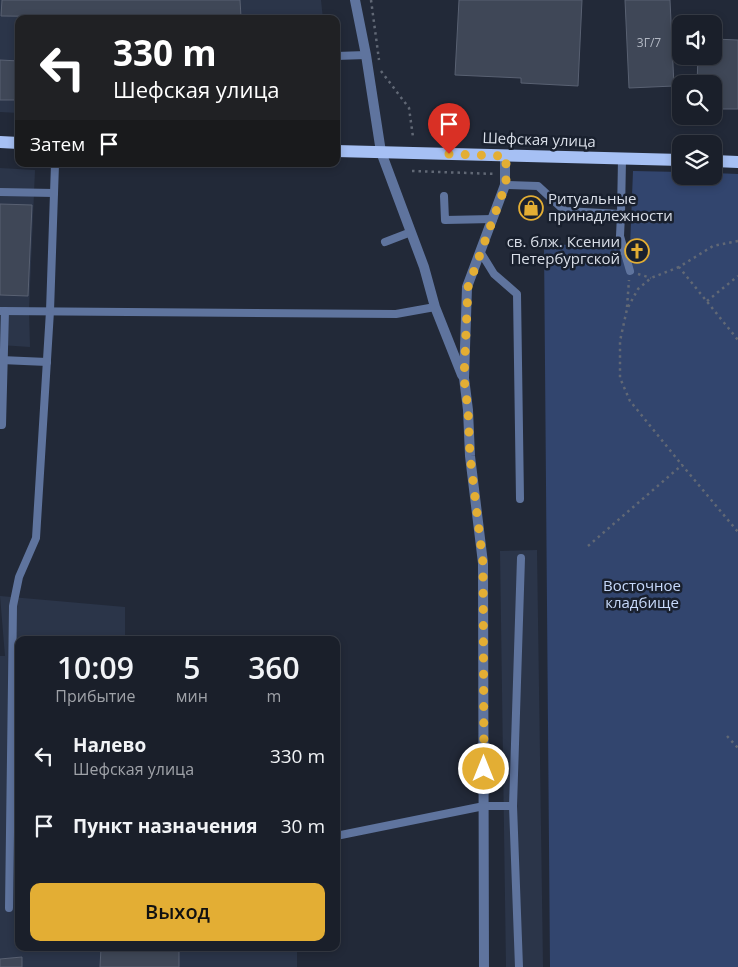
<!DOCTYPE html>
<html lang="ru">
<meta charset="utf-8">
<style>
body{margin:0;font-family:"Open Sans",sans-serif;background:#232732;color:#f1f3f6;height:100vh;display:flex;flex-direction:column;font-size:19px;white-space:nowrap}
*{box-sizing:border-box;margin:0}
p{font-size:16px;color:#9fa2a8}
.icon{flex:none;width:28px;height:28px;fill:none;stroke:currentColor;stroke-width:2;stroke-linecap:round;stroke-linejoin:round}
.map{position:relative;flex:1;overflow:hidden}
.sheet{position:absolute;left:15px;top:636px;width:325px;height:315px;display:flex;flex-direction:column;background:#1a1f2a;border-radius:10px;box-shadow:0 2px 8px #0003,0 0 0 1px #383d47}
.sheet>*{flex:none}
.hud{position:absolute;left:15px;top:15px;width:325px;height:152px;border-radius:10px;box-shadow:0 2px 8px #0003,0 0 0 1px #383d47;background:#202124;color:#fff;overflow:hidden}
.buttons{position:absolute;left:672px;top:15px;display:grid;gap:10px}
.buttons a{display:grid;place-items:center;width:50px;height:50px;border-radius:10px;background:#1a1f2a;box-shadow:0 2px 8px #0003,0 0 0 1px #383d47;font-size:25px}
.pin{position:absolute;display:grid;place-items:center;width:42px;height:42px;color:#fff;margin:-51px -21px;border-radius:50% 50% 50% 0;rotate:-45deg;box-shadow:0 0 5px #0007}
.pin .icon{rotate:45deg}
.me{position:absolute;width:55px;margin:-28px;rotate:0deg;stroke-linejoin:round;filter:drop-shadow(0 0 4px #0008)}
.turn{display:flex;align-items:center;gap:18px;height:105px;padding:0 15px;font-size:22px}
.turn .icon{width:65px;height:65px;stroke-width:2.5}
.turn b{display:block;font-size:35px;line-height:42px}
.then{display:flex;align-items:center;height:48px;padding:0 15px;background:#0003;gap:10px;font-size:19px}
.eta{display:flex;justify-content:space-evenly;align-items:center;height:85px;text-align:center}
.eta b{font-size:30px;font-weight:600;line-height:35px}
.cta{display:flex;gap:10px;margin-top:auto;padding:10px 15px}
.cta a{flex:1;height:58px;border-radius:10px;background:#e3ae34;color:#111;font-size:20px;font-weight:600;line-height:58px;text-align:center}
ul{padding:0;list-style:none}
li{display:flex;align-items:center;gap:15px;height:70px;padding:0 15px}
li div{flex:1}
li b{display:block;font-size:19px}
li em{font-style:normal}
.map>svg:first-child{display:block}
.built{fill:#2b3549}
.green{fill:#32456e}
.building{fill:#3f4757;stroke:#596172}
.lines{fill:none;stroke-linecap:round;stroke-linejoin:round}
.path{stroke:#616875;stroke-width:2.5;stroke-dasharray:2.5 4;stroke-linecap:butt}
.lane{stroke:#5f749e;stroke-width:8}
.street{stroke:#5f749e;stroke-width:10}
.primary{stroke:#a6c0f4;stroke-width:12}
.route{stroke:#e3ae34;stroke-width:9;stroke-dasharray:0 16.2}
.labels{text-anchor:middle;stroke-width:5;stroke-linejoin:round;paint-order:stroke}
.number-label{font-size:12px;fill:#b3b9c4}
.street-label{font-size:15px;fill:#dadfe9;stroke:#19202e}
.poi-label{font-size:15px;fill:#dadfe9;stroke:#19202e;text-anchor:start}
.park-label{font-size:15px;fill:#c7d9fa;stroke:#19202e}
</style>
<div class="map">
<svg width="738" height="967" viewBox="0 0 738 967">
<rect width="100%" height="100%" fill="#222938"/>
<!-- built -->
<g class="built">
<polygon points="0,0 321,0 323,19 19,19 19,113 0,112"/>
<polygon points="0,168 35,170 29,310 30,347 0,345"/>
<polygon points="537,550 543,967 506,967 500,551"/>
<polygon points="0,596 125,607 125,640 19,640 19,948 297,948 297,967 0,967 0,656 5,656"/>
</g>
<!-- green -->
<polygon class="green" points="633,171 681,172 681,176 714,176 714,173 738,174 738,967 550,967 544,244 630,247"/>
<!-- building -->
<g class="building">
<polygon points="2,0 240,0 241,17 190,17 190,18 1,16"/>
<polygon points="459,0 582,0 578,86 521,83 521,78 455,75"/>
<polygon points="625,0 670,0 674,86 629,88"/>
<polygon points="714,39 738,40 738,109 714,109 714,84 697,84 698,56 714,56"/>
<polygon points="0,60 19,61 19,100 0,100"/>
<polygon points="0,204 32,205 28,296 0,295"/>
<polygon points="101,948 179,948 179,967 100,967"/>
<polygon points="22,957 22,967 0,967 0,959"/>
</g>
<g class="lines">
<!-- path -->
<g class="path">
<polyline points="371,0 379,60"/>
<polyline points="381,71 409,108 413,137"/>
<polyline points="412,171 496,174"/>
<polyline points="738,241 713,246 679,267 738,340"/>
<polyline points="679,267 651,278 638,289 627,309 620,341 620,378 630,401 682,465"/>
<polyline points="638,274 651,278"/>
<polyline points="707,301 738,276"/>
<polyline points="627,307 629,280"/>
<polyline points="588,546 682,465 738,532"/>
<polyline points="727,736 738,748"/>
</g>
<!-- lane -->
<g class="lane">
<polyline points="336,56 366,55"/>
<polyline points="505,185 538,186 565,211 621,214 620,236 630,271"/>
<polyline points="0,192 54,193"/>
<polyline points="444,196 445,220 493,219"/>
<polyline points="621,214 622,159"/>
<polyline points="385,242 411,232"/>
<polyline points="481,253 494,274 517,294 520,499"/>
<polyline points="0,311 396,314 435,307"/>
<polyline points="1,360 47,362"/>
<polyline points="0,425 2,425 5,311"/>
<polyline points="336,836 484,806 513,806"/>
<polyline points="9,908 13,606 19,577 36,538 50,311 55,164"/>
<polyline points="519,967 513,806 521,558"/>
</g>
<!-- street -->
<g class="street">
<polyline points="355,0 366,55 381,152 424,267 435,307 462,375"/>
<polyline points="484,967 483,563 470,456 468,410 464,378 467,287 505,185 505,156"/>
</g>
<!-- primary -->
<g class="primary">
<polyline points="0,142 19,143"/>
<polyline points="336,151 681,160"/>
<polyline points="714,161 738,162"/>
</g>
</g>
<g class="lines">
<!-- route -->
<polyline class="route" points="449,154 506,156 506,184 468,287 464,378 468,410 470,456 483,563 484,769"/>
</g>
<!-- icons -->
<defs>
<g id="shop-ring" transform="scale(1.25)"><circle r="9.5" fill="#19202e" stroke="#e3ae34" stroke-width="1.5"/><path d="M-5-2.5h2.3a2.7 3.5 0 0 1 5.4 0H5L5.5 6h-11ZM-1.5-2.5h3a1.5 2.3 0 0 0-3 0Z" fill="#e3ae34"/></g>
<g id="church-ring" transform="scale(1.25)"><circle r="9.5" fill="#19202e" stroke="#e3ae34" stroke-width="1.5"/><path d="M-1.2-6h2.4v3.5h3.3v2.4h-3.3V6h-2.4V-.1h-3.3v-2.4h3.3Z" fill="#e3ae34"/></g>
</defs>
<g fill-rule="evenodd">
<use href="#shop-ring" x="531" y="208"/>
<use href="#church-ring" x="637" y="251"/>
</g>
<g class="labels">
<!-- number labels -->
<g class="number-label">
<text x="649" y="47">3Г/7</text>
</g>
<!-- street labels -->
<g class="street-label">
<text transform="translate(539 140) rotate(2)" y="5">Шефская улица</text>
</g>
<!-- poi labels -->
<g class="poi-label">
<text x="548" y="204">Ритуальные<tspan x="548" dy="17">принадлежности</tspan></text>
<text x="620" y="247" text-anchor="end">св. блж. Ксении<tspan x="620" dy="17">Петербургской</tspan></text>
</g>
<!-- park labels -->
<g class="park-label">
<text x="642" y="591">Восточное<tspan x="642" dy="17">кладбище</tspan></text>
</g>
</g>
</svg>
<div class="buttons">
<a><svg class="icon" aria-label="sound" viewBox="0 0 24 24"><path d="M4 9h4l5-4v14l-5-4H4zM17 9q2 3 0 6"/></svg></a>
<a><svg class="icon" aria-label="search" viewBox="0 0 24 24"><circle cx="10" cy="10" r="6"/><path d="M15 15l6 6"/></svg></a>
<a><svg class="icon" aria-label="layers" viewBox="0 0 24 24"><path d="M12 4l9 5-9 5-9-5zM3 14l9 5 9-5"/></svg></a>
</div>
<div class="pin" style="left:449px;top:154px;background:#d93025"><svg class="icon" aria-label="arrive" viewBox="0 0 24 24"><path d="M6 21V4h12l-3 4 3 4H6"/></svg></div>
<svg class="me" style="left:484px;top:769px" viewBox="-20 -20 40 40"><circle r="17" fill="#e3ae34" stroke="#fff" stroke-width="3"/><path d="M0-11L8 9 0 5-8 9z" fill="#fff"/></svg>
<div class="hud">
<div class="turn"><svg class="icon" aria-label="left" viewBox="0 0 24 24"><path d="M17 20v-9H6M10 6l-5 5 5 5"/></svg><div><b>330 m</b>Шефская улица</div></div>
<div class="then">Затем<svg class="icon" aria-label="arrive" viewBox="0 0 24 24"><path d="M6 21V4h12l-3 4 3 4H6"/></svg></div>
</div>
<section class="sheet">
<div class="eta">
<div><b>10:09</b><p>Прибытие</p></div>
<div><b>5</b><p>мин</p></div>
<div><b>360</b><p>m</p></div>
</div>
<ul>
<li><svg class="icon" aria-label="left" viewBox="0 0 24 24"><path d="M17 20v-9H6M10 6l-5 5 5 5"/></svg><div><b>Налево</b><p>Шефская улица</p></div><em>330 m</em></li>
<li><svg class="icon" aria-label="arrive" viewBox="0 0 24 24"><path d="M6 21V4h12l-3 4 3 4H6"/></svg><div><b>Пункт назначения</b></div><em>30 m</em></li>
</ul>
<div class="cta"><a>Выход</a></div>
</section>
</div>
